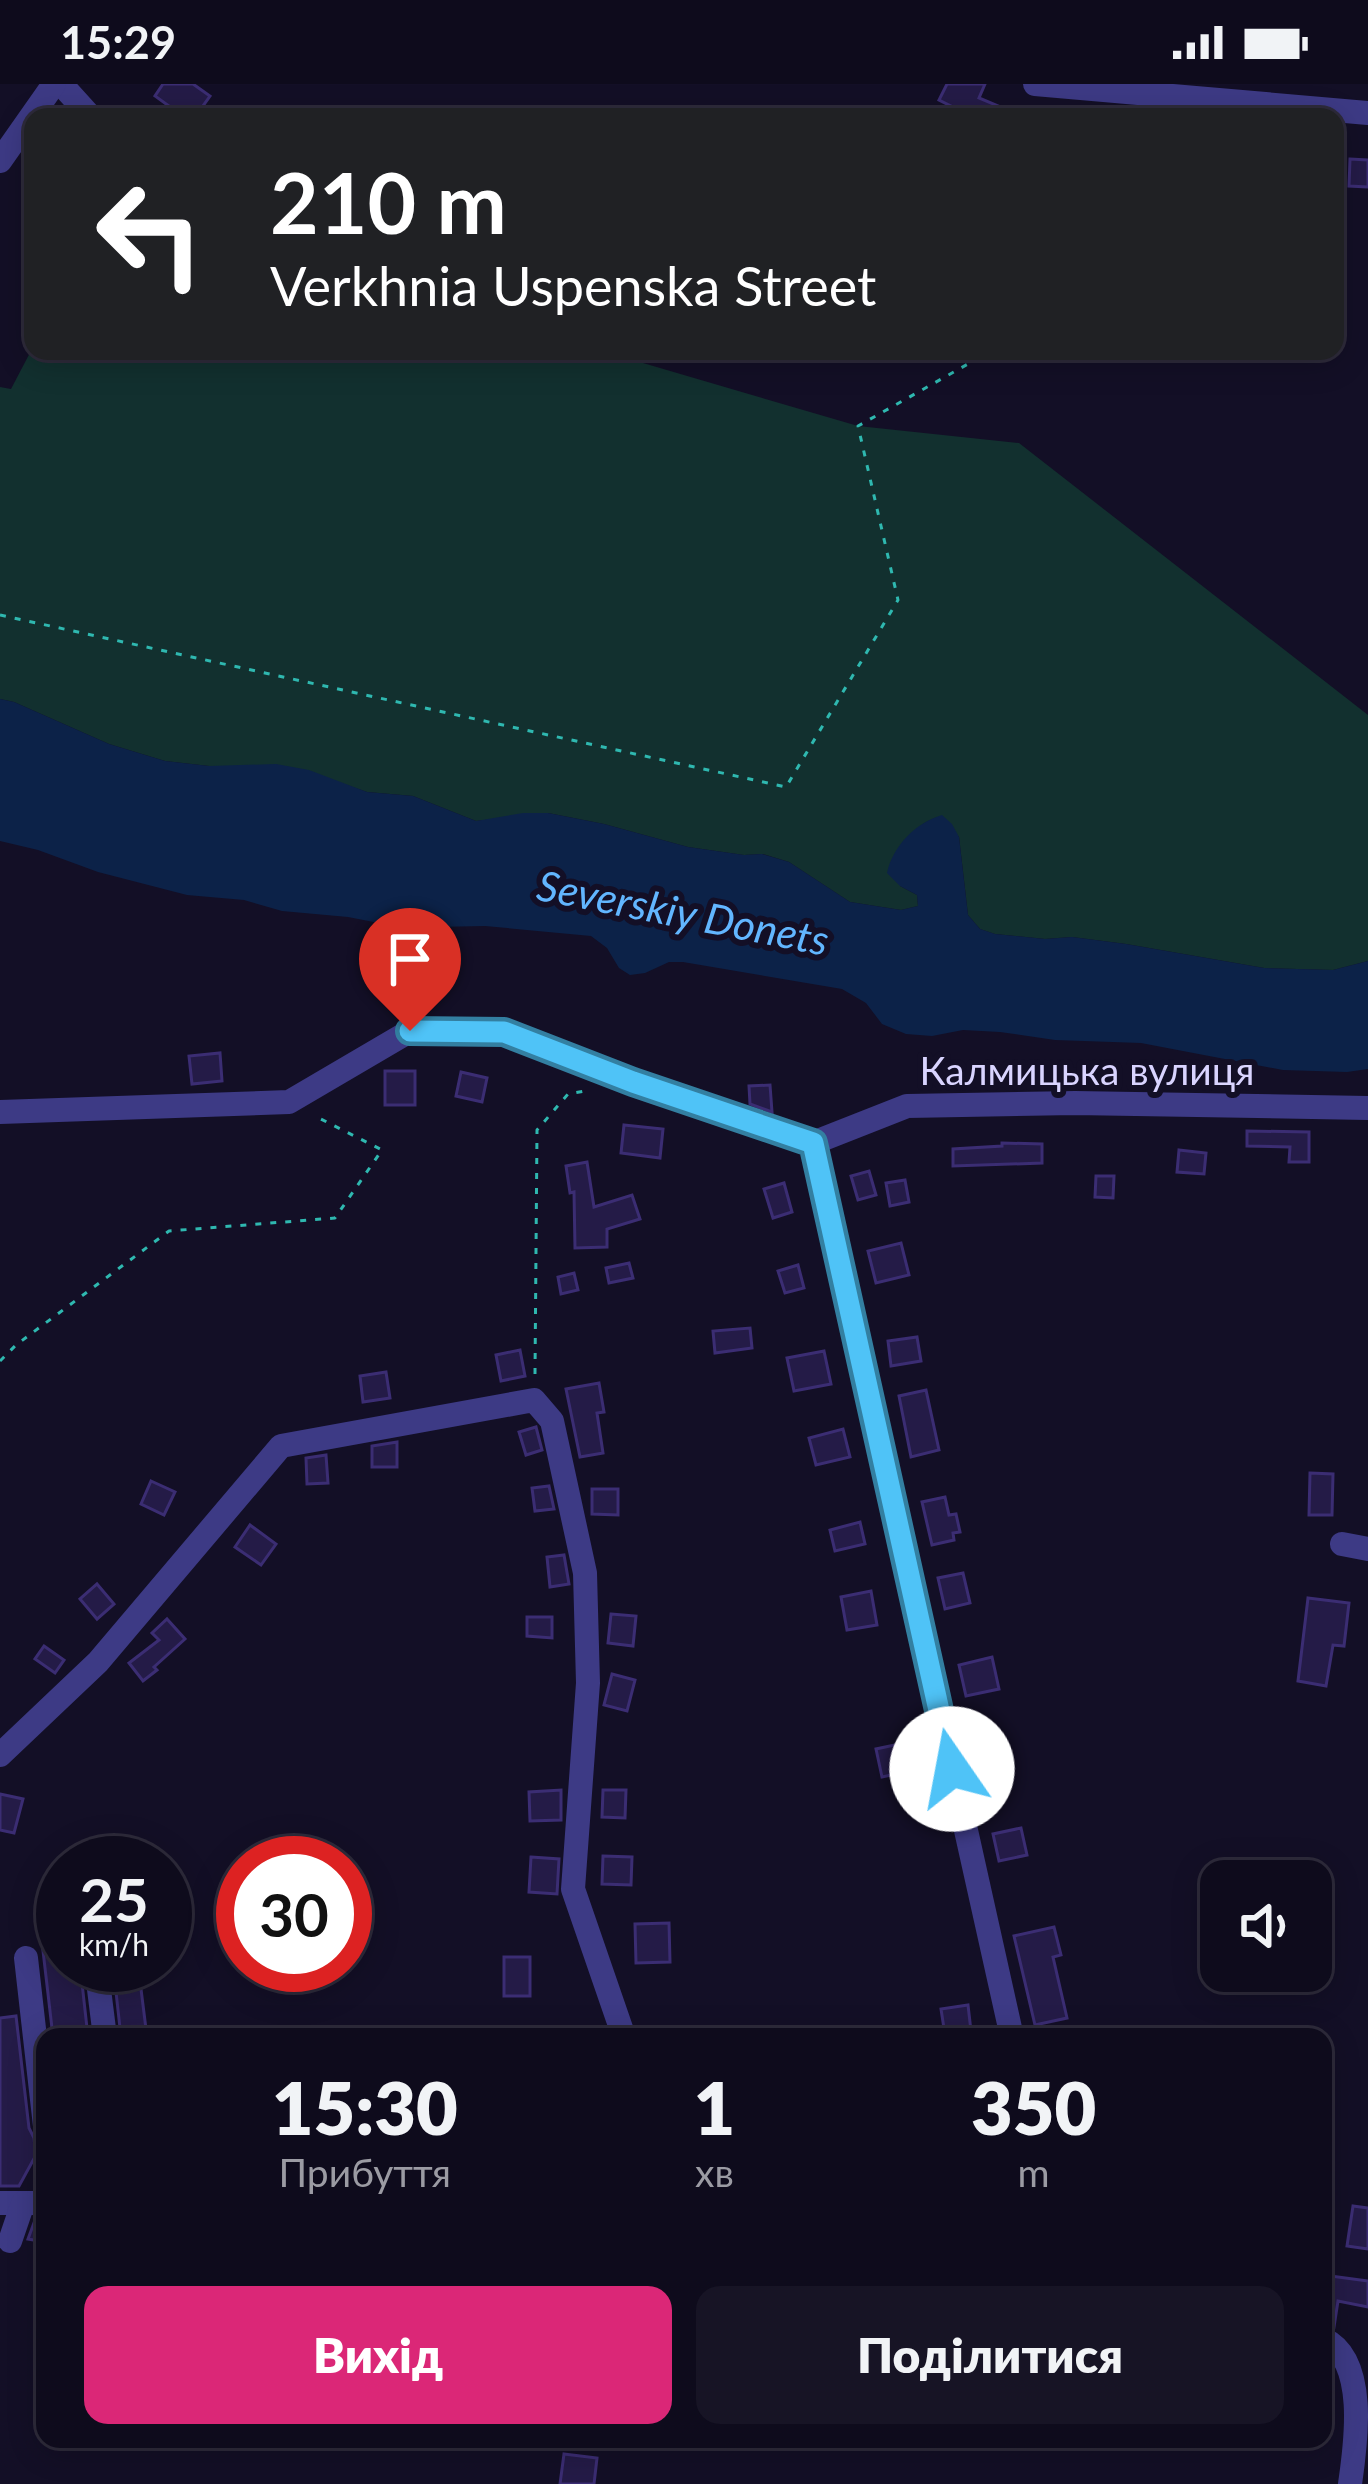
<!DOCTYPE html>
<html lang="uk">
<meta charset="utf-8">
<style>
body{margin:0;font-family:Lato,sans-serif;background:#171425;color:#f1f3f6;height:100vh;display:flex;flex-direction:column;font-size:45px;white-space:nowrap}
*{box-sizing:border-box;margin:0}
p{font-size:39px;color:#9b9ba3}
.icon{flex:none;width:66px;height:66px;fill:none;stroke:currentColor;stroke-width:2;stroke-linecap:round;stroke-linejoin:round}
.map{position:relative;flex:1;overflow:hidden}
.drawer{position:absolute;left:36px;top:1944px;width:1296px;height:420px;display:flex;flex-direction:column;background:#0e0b1c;border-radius:24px;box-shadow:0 6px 30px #0003,0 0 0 3px #2e2b3b}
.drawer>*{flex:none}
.hud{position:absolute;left:24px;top:24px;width:1320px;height:252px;border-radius:24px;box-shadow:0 6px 30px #0003,0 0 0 3px #2e2b3b;background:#202124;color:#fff;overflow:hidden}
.controls{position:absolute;left:1200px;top:1776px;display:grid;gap:24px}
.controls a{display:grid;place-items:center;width:132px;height:132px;border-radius:24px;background:#0e0b1c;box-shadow:0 6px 30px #0003,0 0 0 3px #2e2b3b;font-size:60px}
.speed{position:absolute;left:36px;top:1752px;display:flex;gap:24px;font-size:60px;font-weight:700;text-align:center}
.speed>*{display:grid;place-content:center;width:156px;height:156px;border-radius:50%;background:#0e0b1c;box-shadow:0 6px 30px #0003,0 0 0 3px #2e2b3b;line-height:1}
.speed small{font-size:30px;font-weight:400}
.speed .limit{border:18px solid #d22;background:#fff;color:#111}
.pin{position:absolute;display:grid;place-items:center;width:102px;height:102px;color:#fff;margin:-123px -51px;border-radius:50% 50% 50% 0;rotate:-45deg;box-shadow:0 0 12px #0007}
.pin .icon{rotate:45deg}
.me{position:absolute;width:132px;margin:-66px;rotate:348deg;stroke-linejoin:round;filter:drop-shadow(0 0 9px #0008)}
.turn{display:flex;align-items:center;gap:42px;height:252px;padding:0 48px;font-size:54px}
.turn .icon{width:156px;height:156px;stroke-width:2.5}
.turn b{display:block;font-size:84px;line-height:102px}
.eta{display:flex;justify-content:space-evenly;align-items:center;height:204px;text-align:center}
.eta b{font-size:72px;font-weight:800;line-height:84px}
.cta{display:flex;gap:24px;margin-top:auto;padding:24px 48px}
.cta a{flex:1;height:138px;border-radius:24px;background:#db2777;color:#fff;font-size:48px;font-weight:800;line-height:138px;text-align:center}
.cta a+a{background:#171425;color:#f1f3f6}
.status{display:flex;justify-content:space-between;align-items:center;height:84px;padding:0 60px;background:#0e0b1c;direction:ltr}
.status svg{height:33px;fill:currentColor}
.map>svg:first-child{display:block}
.green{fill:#12302f}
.water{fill:#0c2248}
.building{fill:#241b47;stroke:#3b2d73;stroke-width:3}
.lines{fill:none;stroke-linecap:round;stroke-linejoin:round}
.path{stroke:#2fb8b0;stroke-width:3;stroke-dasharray:6 9;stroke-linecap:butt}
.minor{stroke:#3d3a85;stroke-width:24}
.route-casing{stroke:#337fa1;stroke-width:30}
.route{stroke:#4fc3f7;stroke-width:21}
.labels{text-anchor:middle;stroke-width:12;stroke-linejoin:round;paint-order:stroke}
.street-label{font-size:39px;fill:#d9d4ff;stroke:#130f26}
.water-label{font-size:42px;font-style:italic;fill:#62b6ff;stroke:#130f26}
</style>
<div class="status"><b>15:29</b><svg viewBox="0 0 49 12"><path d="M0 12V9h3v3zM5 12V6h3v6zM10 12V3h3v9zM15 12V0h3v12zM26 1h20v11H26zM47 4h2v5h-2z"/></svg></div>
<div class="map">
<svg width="1368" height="2400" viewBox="0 0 1368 2400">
<rect width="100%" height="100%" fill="#130f26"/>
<!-- green -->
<path class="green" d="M 33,263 L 33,267 L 602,267 L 858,342 L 1019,359 L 1368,631 L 1368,877 L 1333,886 L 1264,884 L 1126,860 L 1072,853 L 1045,855 L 995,850 L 980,845 L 968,831 L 959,753 L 942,732 C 903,742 908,767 900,802 L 917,811 L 918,822 L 901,826 L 850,818 L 789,778 L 763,770 L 744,771 L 688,763 L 604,740 L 548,729 L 476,737 L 413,712 L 367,708 L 341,699 L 239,682 L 209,682 L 165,677 L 109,660 L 14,618 L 0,615 L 0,303 L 11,305 Z"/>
<!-- water -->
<path class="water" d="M 0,615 L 14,618 L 109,660 L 165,677 L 209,682 L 276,680 L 309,686 L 367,708 L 413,712 L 476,737 L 523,729 L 548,729 L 604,740 L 688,763 L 744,771 L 762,770 L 789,778 L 850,818 L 901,826 L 918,822 L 917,811 L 900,802 L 887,789 C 893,762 915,739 942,731 L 952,740 L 959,753 L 968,831 L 980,845 L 995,850 L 1045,855 L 1072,853 L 1126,860 L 1264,884 L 1333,886 L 1368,877 L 1368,985 L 1347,988 L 1283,986 L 1141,959 L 1055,956 L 1000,948 L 963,946 L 932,952 L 906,950 L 882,940 L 866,919 L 842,905 L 683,878 L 669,878 L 645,889 L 630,891 L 619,884 L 607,864 L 591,852 L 485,842 L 434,843 L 389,841 L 348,833 L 282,827 L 244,816 L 187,811 L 98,788 L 38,766 L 0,757 Z"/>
<!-- building -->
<g class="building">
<polygon points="163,0 193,0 210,12 195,33 184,33 155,12"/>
<polygon points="947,0 985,0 979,14 1024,33 973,33 939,16"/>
<polygon points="1350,75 1368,76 1368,103 1349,102"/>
<polygon points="220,969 222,997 192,1000 189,972"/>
<rect x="385" y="987" width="30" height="34"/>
<polygon points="461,988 487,994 482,1018 456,1012"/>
<polygon points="770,1001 772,1028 750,1020 749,1002"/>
<polygon points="624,1041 663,1045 660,1074 621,1069"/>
<polygon points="1247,1047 1309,1048 1309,1078 1289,1078 1290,1063 1247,1062"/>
<polygon points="1002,1059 1042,1060 1042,1079 953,1082 953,1065 1002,1062"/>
<polygon points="1179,1066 1206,1069 1204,1090 1177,1088"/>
<polygon points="587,1078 594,1123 632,1111 640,1135 607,1145 607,1163 575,1164 574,1108 570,1109 566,1082"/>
<polygon points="869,1087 876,1111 858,1116 851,1092"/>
<polygon points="1096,1092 1114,1092 1113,1114 1095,1113"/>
<polygon points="905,1096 909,1118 890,1122 886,1099"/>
<polygon points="784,1099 792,1128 773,1134 764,1105"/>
<polygon points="901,1159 909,1191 876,1199 868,1167"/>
<polygon points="629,1179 633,1194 609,1199 606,1184"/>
<polygon points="798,1181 804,1204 785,1209 778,1187"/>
<polygon points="574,1189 578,1206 561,1210 558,1193"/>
<polygon points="750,1244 752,1264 715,1269 713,1247"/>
<polygon points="917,1253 921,1277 891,1282 888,1257"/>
<polygon points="520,1266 525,1292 501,1297 496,1271"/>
<polygon points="824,1267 831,1300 794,1307 787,1274"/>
<polygon points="386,1288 390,1314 363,1318 360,1292"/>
<polygon points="599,1299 604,1328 597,1329 603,1369 580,1373 566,1305"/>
<polygon points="926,1306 939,1366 911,1373 899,1312"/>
<polygon points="536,1343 542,1366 526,1371 519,1348"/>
<polygon points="843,1345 850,1373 816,1381 809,1354"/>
<polygon points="397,1358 397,1383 372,1383 372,1362"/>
<polygon points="326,1371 328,1399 307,1400 306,1374"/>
<polygon points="1310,1389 1333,1390 1332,1431 1309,1431"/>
<polygon points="151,1397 175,1408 164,1431 141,1420"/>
<polygon points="549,1402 554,1425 535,1427 532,1404"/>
<polygon points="592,1405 618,1405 618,1431 592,1430"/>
<polygon points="945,1413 949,1431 956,1430 960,1448 953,1449 954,1456 932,1461 922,1418"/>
<polygon points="860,1438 865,1460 835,1467 830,1446"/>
<polygon points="250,1441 276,1460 261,1481 235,1463"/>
<polygon points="564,1471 569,1500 550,1503 547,1473"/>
<polygon points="963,1489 970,1519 945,1525 938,1494"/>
<polygon points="97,1500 114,1520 97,1535 80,1515"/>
<polygon points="871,1507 877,1541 847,1546 841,1513"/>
<polygon points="1308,1514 1349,1519 1344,1562 1333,1561 1326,1602 1298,1597"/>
<polygon points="611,1530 636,1532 633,1562 608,1559"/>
<polygon points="527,1533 552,1533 552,1554 527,1552"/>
<polygon points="167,1535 185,1555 154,1583 157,1586 143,1597 129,1579 159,1556 152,1549"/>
<polygon points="44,1562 64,1576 55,1589 35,1575"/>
<polygon points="992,1573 999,1605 966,1612 959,1581"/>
<polygon points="612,1590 635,1596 627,1627 604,1621"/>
<polygon points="904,1659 910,1687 882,1693 876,1665"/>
<polygon points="561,1706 561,1736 530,1737 529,1708"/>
<polygon points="603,1706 626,1706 625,1734 602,1733"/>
<polygon points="0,1710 23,1715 14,1749 0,1746"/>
<polygon points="1021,1744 1027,1771 999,1777 993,1750"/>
<polygon points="603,1772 632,1773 631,1801 602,1800"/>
<polygon points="531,1773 559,1775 557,1810 529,1808"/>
<polygon points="63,1830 63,1881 80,1881 88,1953 53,1953 39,1832"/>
<polygon points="669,1839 670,1878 636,1879 635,1840"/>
<polygon points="1054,1843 1061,1871 1053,1873 1067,1934 1035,1941 1014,1852"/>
<rect x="504" y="1873" width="26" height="39"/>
<polygon points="113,1881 138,1881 147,1953 121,1953"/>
<polygon points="968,1921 971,1947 945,1951 941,1925"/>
<polygon points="16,1932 29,2044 34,2054 36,2071 19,2102 0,2102 0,1934"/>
<polygon points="1353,2122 1368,2124 1368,2165 1347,2162"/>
<polygon points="35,2136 45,2137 45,2158 28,2155"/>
<polygon points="1323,2191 1368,2197 1368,2223 1338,2217 1334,2243 1323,2239"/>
<polygon points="564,2370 597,2374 594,2400 560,2400"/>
</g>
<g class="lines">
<!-- path -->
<g class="path">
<polyline points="1031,33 1033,20"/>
<polyline points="0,531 786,703 898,516 858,342 991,267"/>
<polyline points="0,1277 16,1261 169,1147 335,1134 382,1066 315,1032"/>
<polyline points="535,1290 537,1046 568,1010 590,1006"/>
</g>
<!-- minor -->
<g class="minor">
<polyline points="61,0 91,33"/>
<polyline points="1035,0 1368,29"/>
<polyline points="0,77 54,0"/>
<polyline points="0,1028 289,1018 410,947 504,948 633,998 813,1059"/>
<polyline points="813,1059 1012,1953"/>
<polyline points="813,1059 907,1022 1075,1019 1368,1024"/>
<polyline points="1342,1460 1368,1465"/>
<polyline points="0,1671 98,1578 281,1362 534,1316 552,1337 585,1489 588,1599 573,1805 624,1953"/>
<polyline points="26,1874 45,2042"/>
<polyline points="96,1881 105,1953"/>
<polyline points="0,2119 45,2119"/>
<polyline points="10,2157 23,2119"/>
<path d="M 1323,2255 C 1368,2275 1356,2359 1350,2400"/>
</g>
</g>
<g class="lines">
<!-- route casing -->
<g class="route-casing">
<polyline id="route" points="410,947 504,948 633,998 813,1059 952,1685"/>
</g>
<!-- route -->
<use href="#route" class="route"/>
</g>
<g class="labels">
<!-- street labels -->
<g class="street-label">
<text x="1087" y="1001">Калмицька вулиця</text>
</g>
<!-- water labels -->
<g class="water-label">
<text transform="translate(683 829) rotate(11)" y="15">Severskiy Donets</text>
</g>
</g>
</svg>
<div class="controls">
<a><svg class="icon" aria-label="sound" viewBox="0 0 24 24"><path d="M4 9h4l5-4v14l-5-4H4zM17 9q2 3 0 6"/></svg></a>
</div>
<div class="speed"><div>25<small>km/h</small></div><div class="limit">30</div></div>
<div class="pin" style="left:410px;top:947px;background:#d93025"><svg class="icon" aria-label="arrive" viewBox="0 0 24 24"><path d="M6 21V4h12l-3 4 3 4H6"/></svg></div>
<svg class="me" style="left:952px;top:1685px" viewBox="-20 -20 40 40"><circle r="19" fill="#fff"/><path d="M0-13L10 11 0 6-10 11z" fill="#4fc3f7"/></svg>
<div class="hud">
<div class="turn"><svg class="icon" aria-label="left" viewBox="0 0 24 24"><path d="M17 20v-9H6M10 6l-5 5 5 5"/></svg><div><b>210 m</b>Verkhnia Uspenska Street</div></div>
</div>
<section class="drawer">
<div class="eta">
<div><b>15:30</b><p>Прибуття</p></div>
<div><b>1</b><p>хв</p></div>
<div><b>350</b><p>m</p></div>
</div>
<div class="cta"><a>Вихід</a><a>Поділитися</a></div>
</section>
</div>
